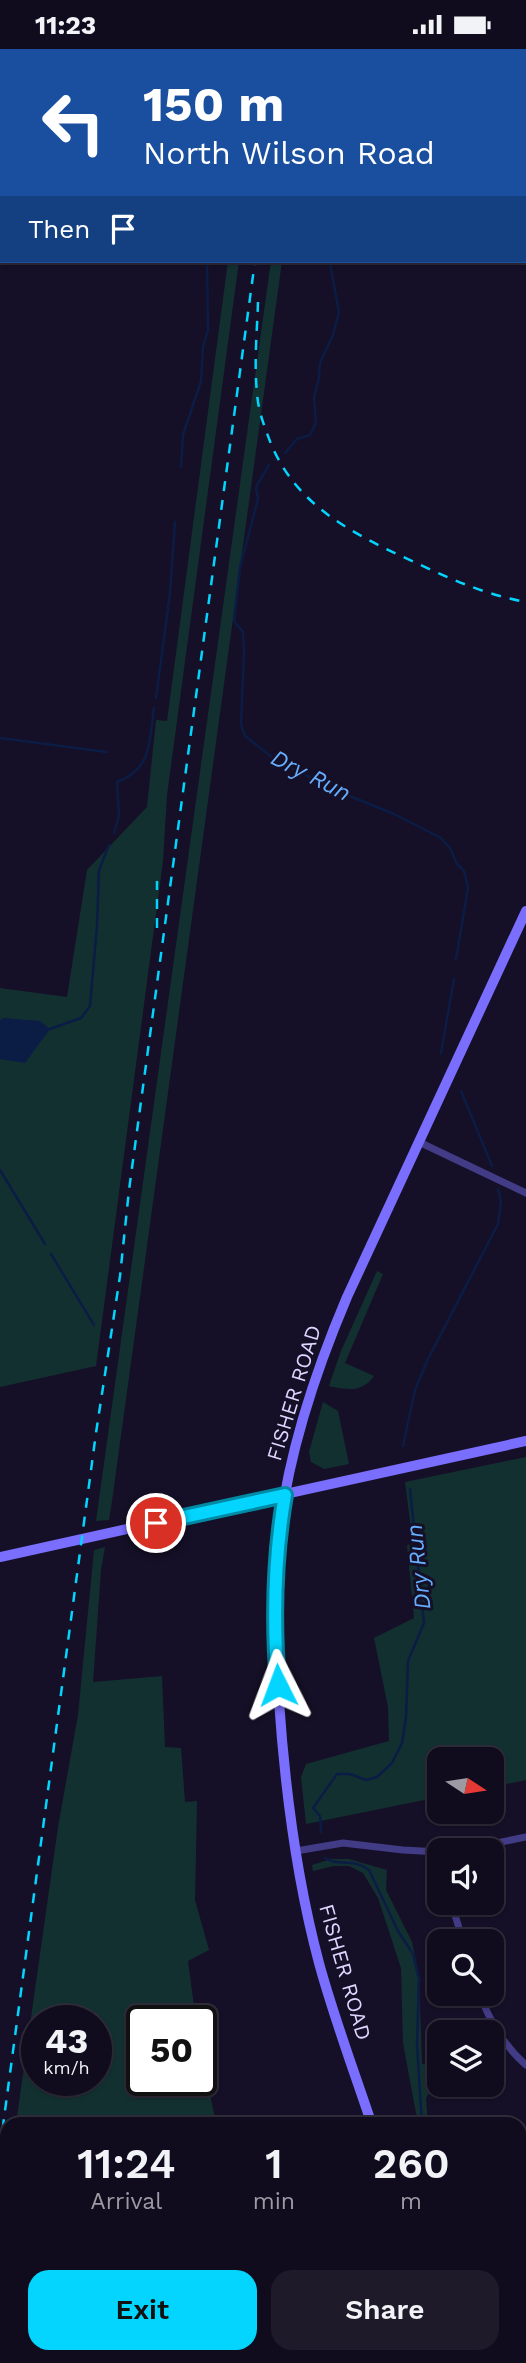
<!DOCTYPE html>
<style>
body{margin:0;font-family:"Work Sans",sans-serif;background:#1e1a2a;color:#f1f3f6;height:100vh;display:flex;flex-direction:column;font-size:26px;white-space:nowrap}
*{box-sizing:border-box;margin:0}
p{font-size:23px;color:#9c9ba4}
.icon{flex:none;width:38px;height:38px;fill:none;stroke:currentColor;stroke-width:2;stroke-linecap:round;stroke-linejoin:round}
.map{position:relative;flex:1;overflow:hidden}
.sheet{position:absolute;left:0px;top:2068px;width:527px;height:247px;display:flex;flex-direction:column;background:#100c1d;border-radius:21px 21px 0 0;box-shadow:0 2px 5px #0004,0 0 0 2px #302c3b}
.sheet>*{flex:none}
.banner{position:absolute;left:0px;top:0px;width:527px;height:214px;box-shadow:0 2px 5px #0004,0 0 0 2px #302c3b;background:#1a4fa0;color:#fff;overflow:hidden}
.needle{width:46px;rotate:102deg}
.tools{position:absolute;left:427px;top:1698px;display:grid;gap:14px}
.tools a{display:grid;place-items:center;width:77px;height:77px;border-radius:14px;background:#100c1d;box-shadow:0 2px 5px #0004,0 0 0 2px #302c3b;font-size:35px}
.speed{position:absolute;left:21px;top:1956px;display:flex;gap:14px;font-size:35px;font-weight:700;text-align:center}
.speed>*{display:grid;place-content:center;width:91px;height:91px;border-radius:50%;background:#100c1d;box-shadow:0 2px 5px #0004,0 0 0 2px #302c3b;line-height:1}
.speed small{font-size:18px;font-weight:400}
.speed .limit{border:4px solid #111;border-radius:10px;background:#fff;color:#111}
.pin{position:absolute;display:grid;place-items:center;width:60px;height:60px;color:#fff;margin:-30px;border:4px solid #fff;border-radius:50%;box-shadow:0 2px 7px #0007}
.me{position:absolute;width:77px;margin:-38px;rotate:357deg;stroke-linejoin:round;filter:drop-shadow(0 0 5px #0008)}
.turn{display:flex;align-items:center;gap:24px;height:147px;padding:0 28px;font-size:32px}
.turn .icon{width:91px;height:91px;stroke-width:2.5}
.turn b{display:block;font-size:49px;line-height:60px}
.then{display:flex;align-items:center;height:66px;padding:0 28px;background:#0003;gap:14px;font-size:26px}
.eta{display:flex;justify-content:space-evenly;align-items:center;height:119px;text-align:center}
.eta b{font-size:42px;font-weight:600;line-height:49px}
.cta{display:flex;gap:14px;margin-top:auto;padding:14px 28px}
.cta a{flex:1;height:80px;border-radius:21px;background:#03d5fe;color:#111;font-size:28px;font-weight:600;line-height:80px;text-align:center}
.cta a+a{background:#1e1a2a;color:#f1f3f6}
.status{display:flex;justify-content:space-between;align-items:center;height:49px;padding:0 35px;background:#100c1d;direction:ltr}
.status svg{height:19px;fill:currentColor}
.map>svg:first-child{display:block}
.green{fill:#133031;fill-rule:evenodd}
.water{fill:#0b1c45}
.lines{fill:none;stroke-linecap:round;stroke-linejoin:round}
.stream{stroke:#0b1c45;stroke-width:2.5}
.street{stroke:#423b86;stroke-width:7}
.secondary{stroke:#7a6efe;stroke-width:10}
.rail{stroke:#03d5fe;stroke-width:2.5;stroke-dasharray:10 9;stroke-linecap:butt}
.route-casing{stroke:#028aa5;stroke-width:18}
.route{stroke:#03d5fe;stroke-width:12}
.labels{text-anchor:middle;stroke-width:6;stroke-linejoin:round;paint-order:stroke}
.street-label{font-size:21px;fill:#ddd6ff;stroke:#151027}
.water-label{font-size:23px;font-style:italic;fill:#65aefe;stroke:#151027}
</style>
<div class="status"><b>11:23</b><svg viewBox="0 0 49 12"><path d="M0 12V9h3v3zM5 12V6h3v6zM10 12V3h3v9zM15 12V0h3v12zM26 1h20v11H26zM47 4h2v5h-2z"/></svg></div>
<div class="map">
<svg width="526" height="2314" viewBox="0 0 526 2314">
<rect width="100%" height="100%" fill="#151027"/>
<!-- green -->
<g class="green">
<polygon points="228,212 239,212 167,746 163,812 96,1317 0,1338 0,939 67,948 87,821 147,758 156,671 167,672"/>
<polygon points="271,212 282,212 112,1452 109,1471 96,1472"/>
<path d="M 377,1222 L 383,1225 L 345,1314 L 374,1327 C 362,1344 347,1341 329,1337 L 341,1302 Z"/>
<polygon points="323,1353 338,1362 349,1415 324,1420 311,1413 309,1403"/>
<polygon points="526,1408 526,1731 492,1738 492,1710 439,1710 439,1748 306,1775 301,1728 306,1715 389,1692 388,1658 374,1589 414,1569 407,1496 413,1495 405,1433"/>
<path d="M 105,1498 L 101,1521 L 93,1633 L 162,1627 L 165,1698 L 181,1699 L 185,1753 L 197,1752 L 195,1851 L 209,1901 L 188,1912 L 196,1972 L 142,1972 L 142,2032 L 201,2032 L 201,2000 L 216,2075 L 16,2075 L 58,1778 L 78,1666 L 94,1501 ZM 37,1972 L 96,1972 L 96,2032 L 37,2032 Z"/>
<polygon points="331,1810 349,1810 387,1821 386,1841 412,1893 419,1926 422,2015 439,2013 439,2029 426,2049 428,2075 418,2075 403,1994 401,1919 378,1849 363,1824 349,1817 333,1817 313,1822 312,1816"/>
<polygon points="7,2143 7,2301 5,2314 0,2314 0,2196"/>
<polygon points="82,2308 349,2308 351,2314 84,2314"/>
</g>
<!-- water -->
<polygon class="water" points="4,969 40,972 50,980 25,1014 0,1010 0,971"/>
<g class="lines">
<!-- stream -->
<g class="stream">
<polyline points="244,2 244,0"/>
<polyline points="525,33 526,32"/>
<polyline points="285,404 297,390 310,386 316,374 314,348 319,329 320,314 333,286 339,263 330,215 332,212"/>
<polyline points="269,416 256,438 258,450 240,518 234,572 243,583 244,603 241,676 245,687 277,712 345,745 394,765 441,789 450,799 457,815 464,822 468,839 456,910"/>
<polyline points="181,418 183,386 201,332 203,298 208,281 207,212"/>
<polyline points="156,649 170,544 175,473"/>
<polyline points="0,689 107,703"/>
<path d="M 114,784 L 119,767 L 117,733 C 153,720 149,691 154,659"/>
<polyline points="50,980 81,969 90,957 97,877 99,821 109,796"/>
<polyline points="441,1004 454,930"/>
<polyline points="461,1042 492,1117"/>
<polyline points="0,1121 45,1195"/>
<polyline points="51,1205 94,1276"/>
<polyline points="403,1397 415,1341 427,1312 498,1175 501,1152 498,1140"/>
<polyline points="321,1783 320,1767 313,1759 337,1725 350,1725 366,1731 377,1728 392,1714 402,1694 406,1668 408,1612 424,1574 410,1440"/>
<path d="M 325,1809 C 338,1818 352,1808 369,1821 L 398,1882 L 413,1905 L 419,1930 L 417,1995 L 422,2076"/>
<polyline points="520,2247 526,2254"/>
</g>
<!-- street -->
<g class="street">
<polyline points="419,1093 526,1144"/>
<polyline points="462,1801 526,1788"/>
<polyline points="296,1802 343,1794 403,1801 439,1803"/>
<polyline points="451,1853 463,1892"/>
<path d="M 479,1944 C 489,1970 505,1998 526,2016"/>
<polyline points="520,2314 526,2311"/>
</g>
<!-- secondary -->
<g class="secondary">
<polyline points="0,1508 526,1392"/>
<path d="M 372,2076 C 354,2022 334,1969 319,1914 C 296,1828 285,1740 279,1652 C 275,1594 272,1534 280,1477 C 290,1398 316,1321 347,1248 L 526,862"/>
<polyline points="455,2308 457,2314"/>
</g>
<!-- rail -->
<g class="rail">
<polyline points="288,2 288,0"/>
<path d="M 258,253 C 257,283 254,314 257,344 C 258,362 265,379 271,395 C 296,454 346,481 401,507 C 445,527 478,544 526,553"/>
<polyline points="157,879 157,832"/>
<polyline points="0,2099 96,1384 120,1227 129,1141 255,212"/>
<polyline points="0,2139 7,2091"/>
</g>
</g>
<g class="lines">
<!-- route casing -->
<g class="route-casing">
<path id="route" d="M 156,1474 L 285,1446 C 274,1509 273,1573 278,1636"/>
</g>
<!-- route -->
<use href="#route" class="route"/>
</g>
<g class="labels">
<!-- street labels -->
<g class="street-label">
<text transform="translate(294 1344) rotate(-73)" y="7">FISHER ROAD</text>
<text transform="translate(345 1923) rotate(74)" y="7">FISHER ROAD</text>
</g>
<!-- water labels -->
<g class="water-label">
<text transform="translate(311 726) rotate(27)" y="8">Dry Run</text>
<text transform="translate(418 1518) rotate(-96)" y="8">Dry Run</text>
</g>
</g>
</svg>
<div class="tools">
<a><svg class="needle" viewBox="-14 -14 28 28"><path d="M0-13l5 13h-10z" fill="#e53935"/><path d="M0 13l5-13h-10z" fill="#9c9ba4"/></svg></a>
<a><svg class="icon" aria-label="sound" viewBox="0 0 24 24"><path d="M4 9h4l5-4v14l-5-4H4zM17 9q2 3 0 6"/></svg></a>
<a><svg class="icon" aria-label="search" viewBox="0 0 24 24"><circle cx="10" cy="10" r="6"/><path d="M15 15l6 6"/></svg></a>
<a><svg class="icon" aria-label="layers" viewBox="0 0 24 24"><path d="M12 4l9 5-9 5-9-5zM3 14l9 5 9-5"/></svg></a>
</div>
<div class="speed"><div>43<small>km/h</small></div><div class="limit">50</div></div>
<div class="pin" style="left:156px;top:1474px;background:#d93025"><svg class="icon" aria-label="arrive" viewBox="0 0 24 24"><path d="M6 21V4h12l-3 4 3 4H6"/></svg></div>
<svg class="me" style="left:278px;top:1636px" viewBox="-20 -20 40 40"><path d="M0-17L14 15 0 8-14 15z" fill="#03d5fe" stroke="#fff" stroke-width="4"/></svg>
<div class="banner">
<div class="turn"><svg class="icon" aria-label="left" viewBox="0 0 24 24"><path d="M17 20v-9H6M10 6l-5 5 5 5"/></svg><div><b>150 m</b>North Wilson Road</div></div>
<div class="then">Then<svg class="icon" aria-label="arrive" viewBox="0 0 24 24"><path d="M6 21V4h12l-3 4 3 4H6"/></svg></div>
</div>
<section class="sheet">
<div class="eta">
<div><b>11:24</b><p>Arrival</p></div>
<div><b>1</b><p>min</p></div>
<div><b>260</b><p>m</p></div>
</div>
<div class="cta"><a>Exit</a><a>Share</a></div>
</section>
</div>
